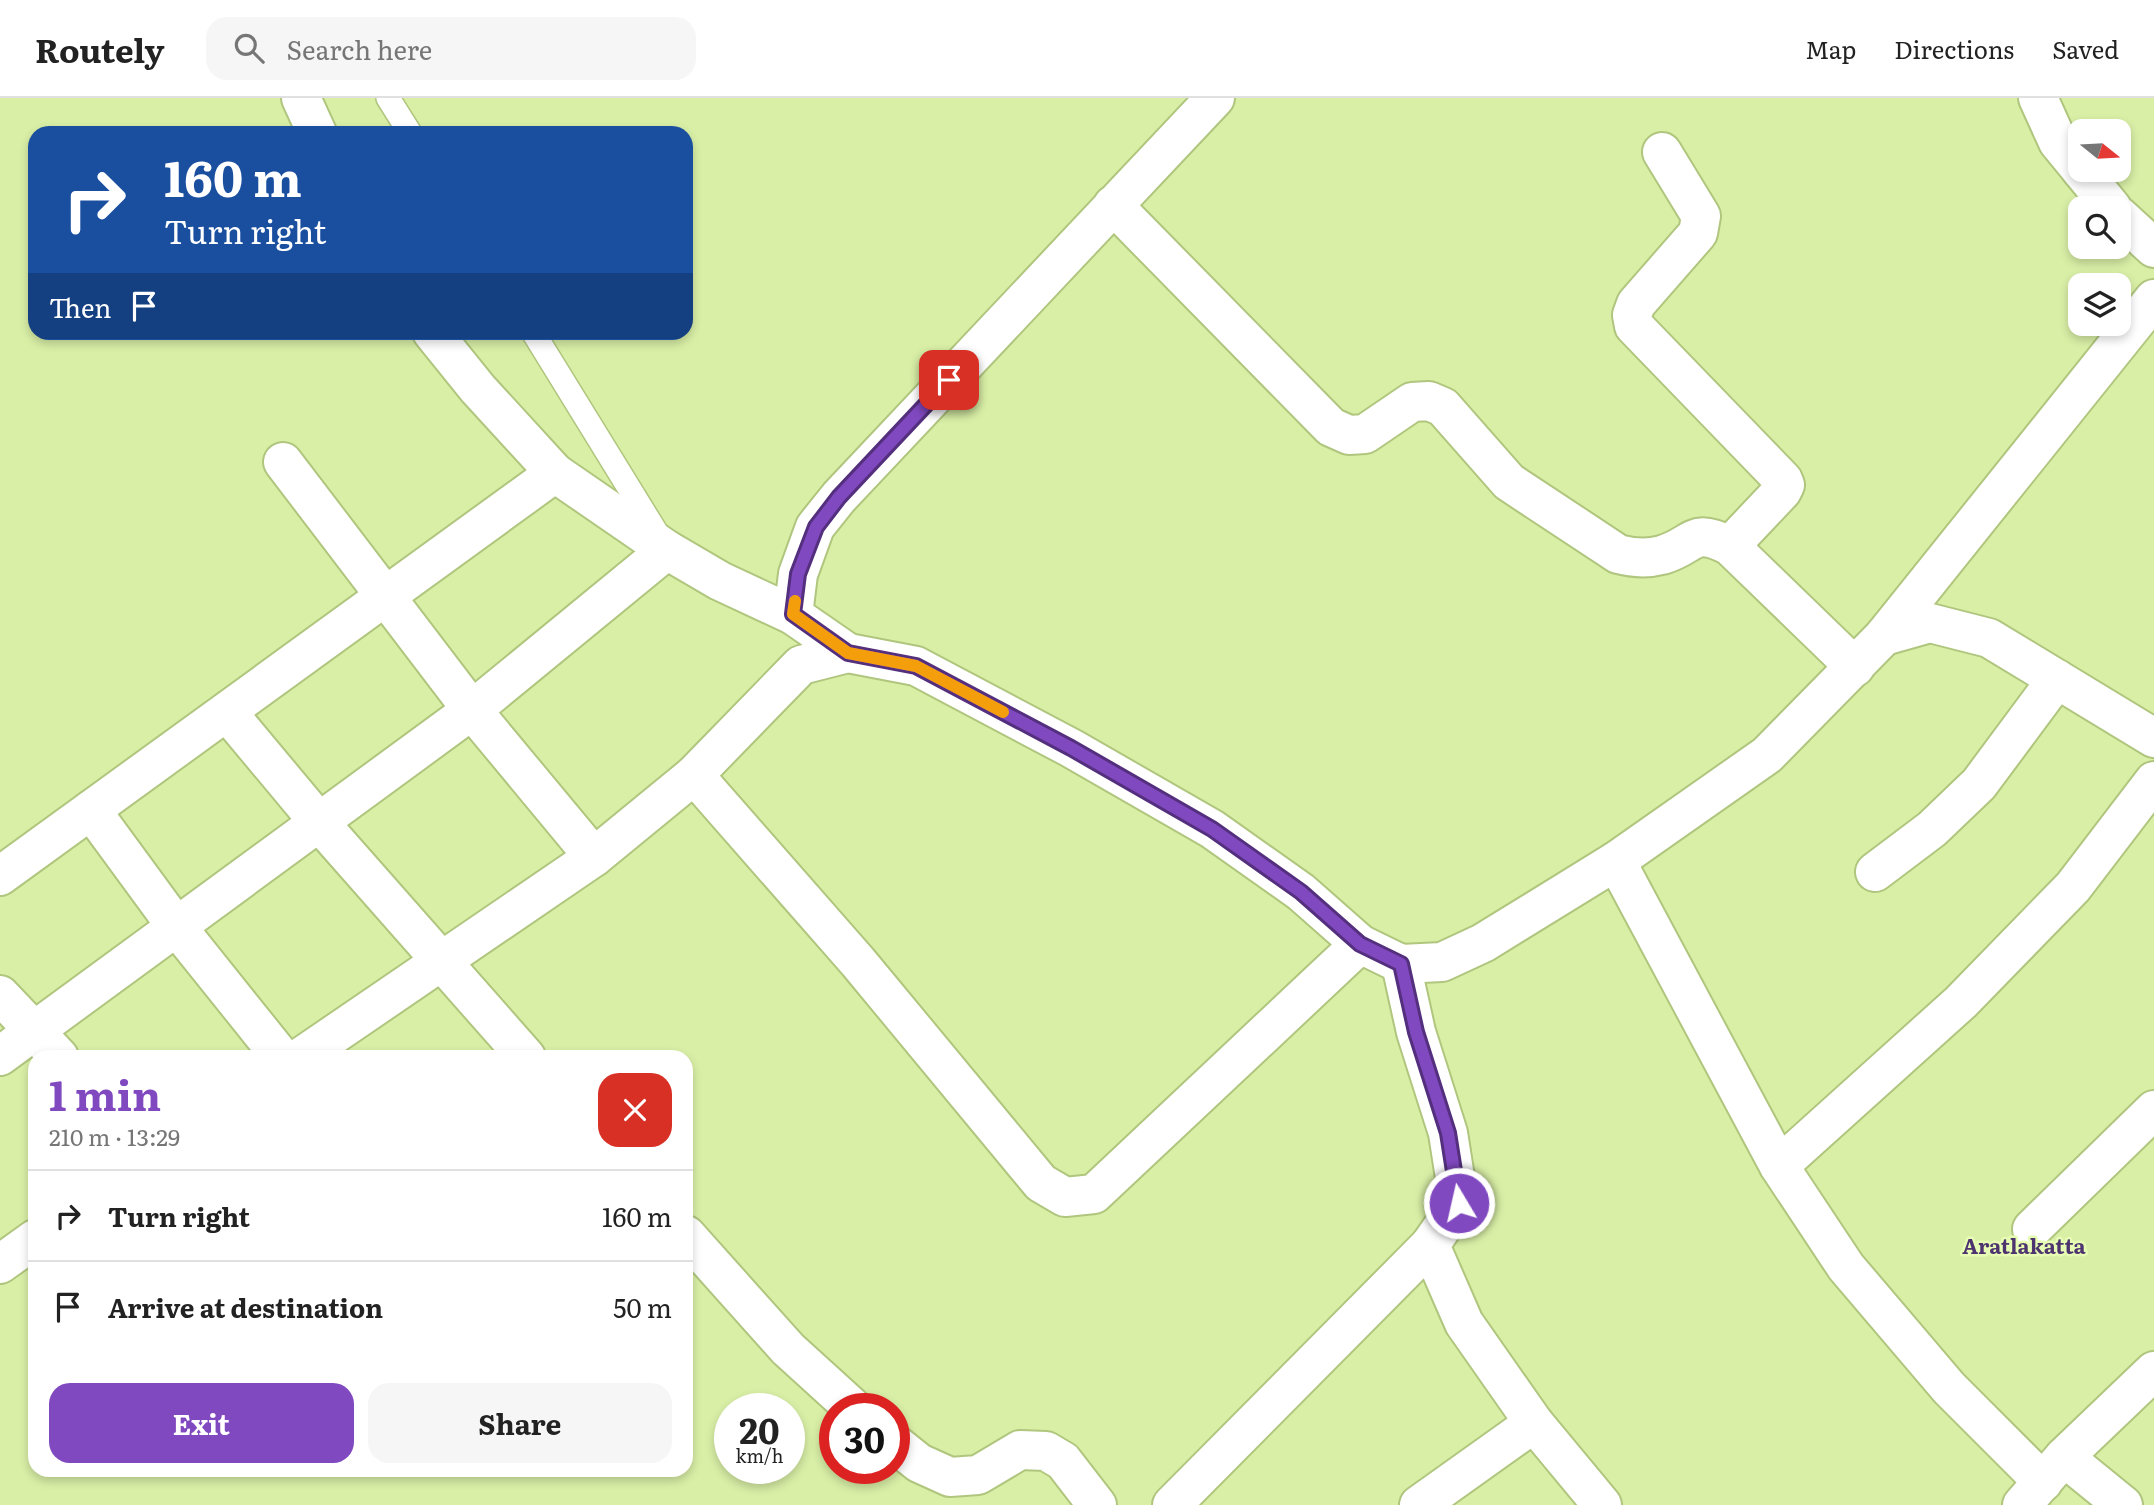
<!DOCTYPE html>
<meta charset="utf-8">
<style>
body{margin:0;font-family:Literata,serif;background:#f6f6f6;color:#222;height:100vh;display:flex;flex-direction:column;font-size:26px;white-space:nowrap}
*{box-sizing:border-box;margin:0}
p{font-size:23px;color:#767676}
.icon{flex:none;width:38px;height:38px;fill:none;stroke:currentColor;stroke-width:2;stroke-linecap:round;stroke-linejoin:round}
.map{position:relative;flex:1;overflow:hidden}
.drawer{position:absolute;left:28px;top:952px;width:665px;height:427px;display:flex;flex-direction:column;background:#fff;border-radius:21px;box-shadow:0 4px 10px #0003}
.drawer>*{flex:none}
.hud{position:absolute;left:28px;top:28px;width:665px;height:214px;border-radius:21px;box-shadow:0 4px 10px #0003;background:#1a4fa0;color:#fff;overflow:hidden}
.needle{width:46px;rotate:108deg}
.buttons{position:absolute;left:2068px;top:21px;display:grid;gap:14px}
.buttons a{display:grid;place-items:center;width:63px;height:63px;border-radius:14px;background:#fff;box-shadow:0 4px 10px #0003;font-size:35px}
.speed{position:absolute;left:714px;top:1295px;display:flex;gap:14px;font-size:35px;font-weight:700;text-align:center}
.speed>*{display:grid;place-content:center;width:91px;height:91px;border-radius:50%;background:#fff;box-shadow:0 4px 10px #0003;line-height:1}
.speed small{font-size:18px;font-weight:400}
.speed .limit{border:10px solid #d22;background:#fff;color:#111}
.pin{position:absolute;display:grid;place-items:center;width:60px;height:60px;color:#fff;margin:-30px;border-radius:14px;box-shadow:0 4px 10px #0006}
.me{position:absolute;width:77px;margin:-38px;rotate:351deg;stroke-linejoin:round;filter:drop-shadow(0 0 5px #0008)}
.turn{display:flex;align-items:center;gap:24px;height:147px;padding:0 21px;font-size:32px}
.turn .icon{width:91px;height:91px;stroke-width:2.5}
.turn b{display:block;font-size:49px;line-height:60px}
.then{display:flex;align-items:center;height:66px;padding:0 21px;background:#0003;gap:14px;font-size:26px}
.round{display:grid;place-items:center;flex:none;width:74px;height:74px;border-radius:21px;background:#f6f6f6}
.summary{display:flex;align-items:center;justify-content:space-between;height:119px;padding:0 21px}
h1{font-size:42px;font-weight:700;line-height:52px;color:#8149c0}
.cta{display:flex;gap:14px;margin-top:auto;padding:14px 21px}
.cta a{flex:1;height:80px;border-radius:21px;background:#8149c0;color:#fff;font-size:28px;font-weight:700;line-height:80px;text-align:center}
.cta a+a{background:#f6f6f6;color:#222}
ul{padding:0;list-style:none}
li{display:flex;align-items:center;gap:21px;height:91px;padding:0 21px;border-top:2px solid #e0e0e0}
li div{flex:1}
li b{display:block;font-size:26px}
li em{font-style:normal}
header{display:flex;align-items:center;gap:42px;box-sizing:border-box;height:98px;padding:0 35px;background:#fff;border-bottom:2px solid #e0e0e0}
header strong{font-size:33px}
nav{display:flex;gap:38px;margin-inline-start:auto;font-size:24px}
.search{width:490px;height:63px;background:#f6f6f6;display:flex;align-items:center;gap:18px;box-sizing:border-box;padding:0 24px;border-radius:21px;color:#767676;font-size:26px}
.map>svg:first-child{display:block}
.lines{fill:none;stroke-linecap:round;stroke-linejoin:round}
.service-casing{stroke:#b0c67e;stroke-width:26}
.minor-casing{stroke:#b0c67e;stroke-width:42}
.secondary-casing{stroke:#b0c67e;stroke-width:42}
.service{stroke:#fff;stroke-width:23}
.minor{stroke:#fff;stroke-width:38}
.secondary{stroke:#fff;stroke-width:38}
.route-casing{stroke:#542f7d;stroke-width:18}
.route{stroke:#8149c0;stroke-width:12}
.slow{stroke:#f59e0b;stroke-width:12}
.labels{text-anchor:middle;stroke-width:5;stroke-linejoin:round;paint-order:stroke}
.quarter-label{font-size:21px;font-weight:bold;fill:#4e346f;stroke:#e6fdb3}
</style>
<header>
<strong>Routely</strong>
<div class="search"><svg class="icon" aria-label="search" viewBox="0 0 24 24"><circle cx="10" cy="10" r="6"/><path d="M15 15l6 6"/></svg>Search here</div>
<nav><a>Map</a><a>Directions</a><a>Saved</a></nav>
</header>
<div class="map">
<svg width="2154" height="1407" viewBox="0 0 2154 1407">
<rect width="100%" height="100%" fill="#d9efa6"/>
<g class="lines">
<!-- service casing -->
<g class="service-casing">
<g id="service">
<polyline points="388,0 410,35"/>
<polyline points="533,234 658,437"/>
</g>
</g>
<!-- minor casing -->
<g class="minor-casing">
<g id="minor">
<polyline points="301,0 317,35"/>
<polyline points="2038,0 2058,44 2081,72"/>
<polyline points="1662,54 1701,118 1698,135 1636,206 1632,217 1634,228 1783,382 1785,387 1782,393 1730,448"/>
<polyline points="2081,72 2112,110"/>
<path d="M 1113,107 L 1331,329 L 1349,337 L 1365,336 L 1412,304 L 1429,303 L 1443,309 L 1509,384 L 1618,456 C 1633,460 1647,461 1662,457 C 1696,447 1691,428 1730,448 L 1855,569"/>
<polyline points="2119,118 2154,150"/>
<polyline points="432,234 478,291 555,375 667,452 720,483 793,517 848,555"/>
<polyline points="283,364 472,612 594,759"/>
<polyline points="793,517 798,476 815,429 839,399 1215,0"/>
<polyline points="1884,538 2154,201"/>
<polyline points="227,614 318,723 526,959"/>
<polyline points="694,677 858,864 1041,1085 1065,1099 1094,1096 1360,846"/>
<polyline points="91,712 176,828 281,959"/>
<polyline points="1616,763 1779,1068 1846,1169 1949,1290 2043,1384"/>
<polyline points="1875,774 1932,731 1979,686 2057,581"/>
<polyline points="0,778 555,375"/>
<polyline points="1401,866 1416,934 1448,1035 1459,1105 1430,1147 1464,1225 1534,1325 1602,1407"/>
<polyline points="0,897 59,959"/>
<polyline points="0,958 472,612 667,452"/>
<polyline points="1779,1068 1961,904 2073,789 2154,683"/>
<polyline points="2032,1131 2154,1012"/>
<polyline points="686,1137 788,1251 854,1311"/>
<polyline points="894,1345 919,1365 950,1379 978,1377 1020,1352 1046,1353 1063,1363 1097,1407"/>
<polyline points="2064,1359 2123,1407"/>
<polyline points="1172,1407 1430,1147"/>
<polyline points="1419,1407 1534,1325"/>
<polyline points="2022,1407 2064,1359 2154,1273"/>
</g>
</g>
<!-- secondary casing -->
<g class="secondary-casing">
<g id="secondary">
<polyline points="301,959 594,759 694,677 801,567 848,555 916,568 1071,650 1212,731 1301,794 1360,846 1401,866 1442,864 1483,845 1616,763 1767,657 1884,538 1930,525 1989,540 2154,640"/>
<polyline points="0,1166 35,1141"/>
</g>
</g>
<!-- service -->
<use href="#service" class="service"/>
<!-- minor -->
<use href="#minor" class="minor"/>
<!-- secondary -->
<use href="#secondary" class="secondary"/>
</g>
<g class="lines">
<!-- route casing -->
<g class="route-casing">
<polyline id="route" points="949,282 839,399 816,429 798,476 793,516 848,555 916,568 1071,650 1212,731 1301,794 1360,846 1401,866 1416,934 1448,1035 1459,1105"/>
</g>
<!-- route -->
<use href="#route" class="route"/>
<!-- slow -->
<polyline class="slow" points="795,503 793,516 848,555 916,568 1003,614"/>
</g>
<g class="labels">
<!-- quarter labels -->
<g class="quarter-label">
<text x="2024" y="1156">Aratlakatta</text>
</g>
</g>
</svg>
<div class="buttons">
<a><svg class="needle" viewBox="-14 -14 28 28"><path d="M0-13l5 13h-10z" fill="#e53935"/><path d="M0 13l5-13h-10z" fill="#767676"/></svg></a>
<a><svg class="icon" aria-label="search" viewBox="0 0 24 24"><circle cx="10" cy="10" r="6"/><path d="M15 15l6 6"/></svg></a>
<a><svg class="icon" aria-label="layers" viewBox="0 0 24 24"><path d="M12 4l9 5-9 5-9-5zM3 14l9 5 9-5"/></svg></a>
</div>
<div class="speed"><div>20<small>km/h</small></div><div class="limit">30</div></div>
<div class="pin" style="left:949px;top:282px;background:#d93025"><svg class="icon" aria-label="arrive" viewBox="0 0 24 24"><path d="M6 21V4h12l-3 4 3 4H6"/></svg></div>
<svg class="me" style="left:1459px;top:1105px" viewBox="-20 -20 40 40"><circle r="17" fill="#8149c0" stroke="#fff" stroke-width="3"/><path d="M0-11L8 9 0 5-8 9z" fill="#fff"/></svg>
<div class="hud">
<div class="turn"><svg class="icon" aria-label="right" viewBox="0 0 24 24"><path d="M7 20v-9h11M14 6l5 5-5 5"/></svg><div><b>160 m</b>Turn right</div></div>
<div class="then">Then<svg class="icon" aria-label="arrive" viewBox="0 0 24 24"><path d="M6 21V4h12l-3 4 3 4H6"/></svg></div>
</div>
<section class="drawer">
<div class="summary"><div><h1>1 min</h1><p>210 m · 13:29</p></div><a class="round" style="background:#d93025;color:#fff"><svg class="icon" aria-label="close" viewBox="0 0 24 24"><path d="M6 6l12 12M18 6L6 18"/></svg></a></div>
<ul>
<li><svg class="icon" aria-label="right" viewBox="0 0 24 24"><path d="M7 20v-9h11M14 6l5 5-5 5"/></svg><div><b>Turn right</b></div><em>160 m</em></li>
<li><svg class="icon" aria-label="arrive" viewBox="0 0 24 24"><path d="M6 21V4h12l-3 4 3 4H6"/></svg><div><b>Arrive at destination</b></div><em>50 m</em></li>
</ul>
<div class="cta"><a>Exit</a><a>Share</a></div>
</section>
</div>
